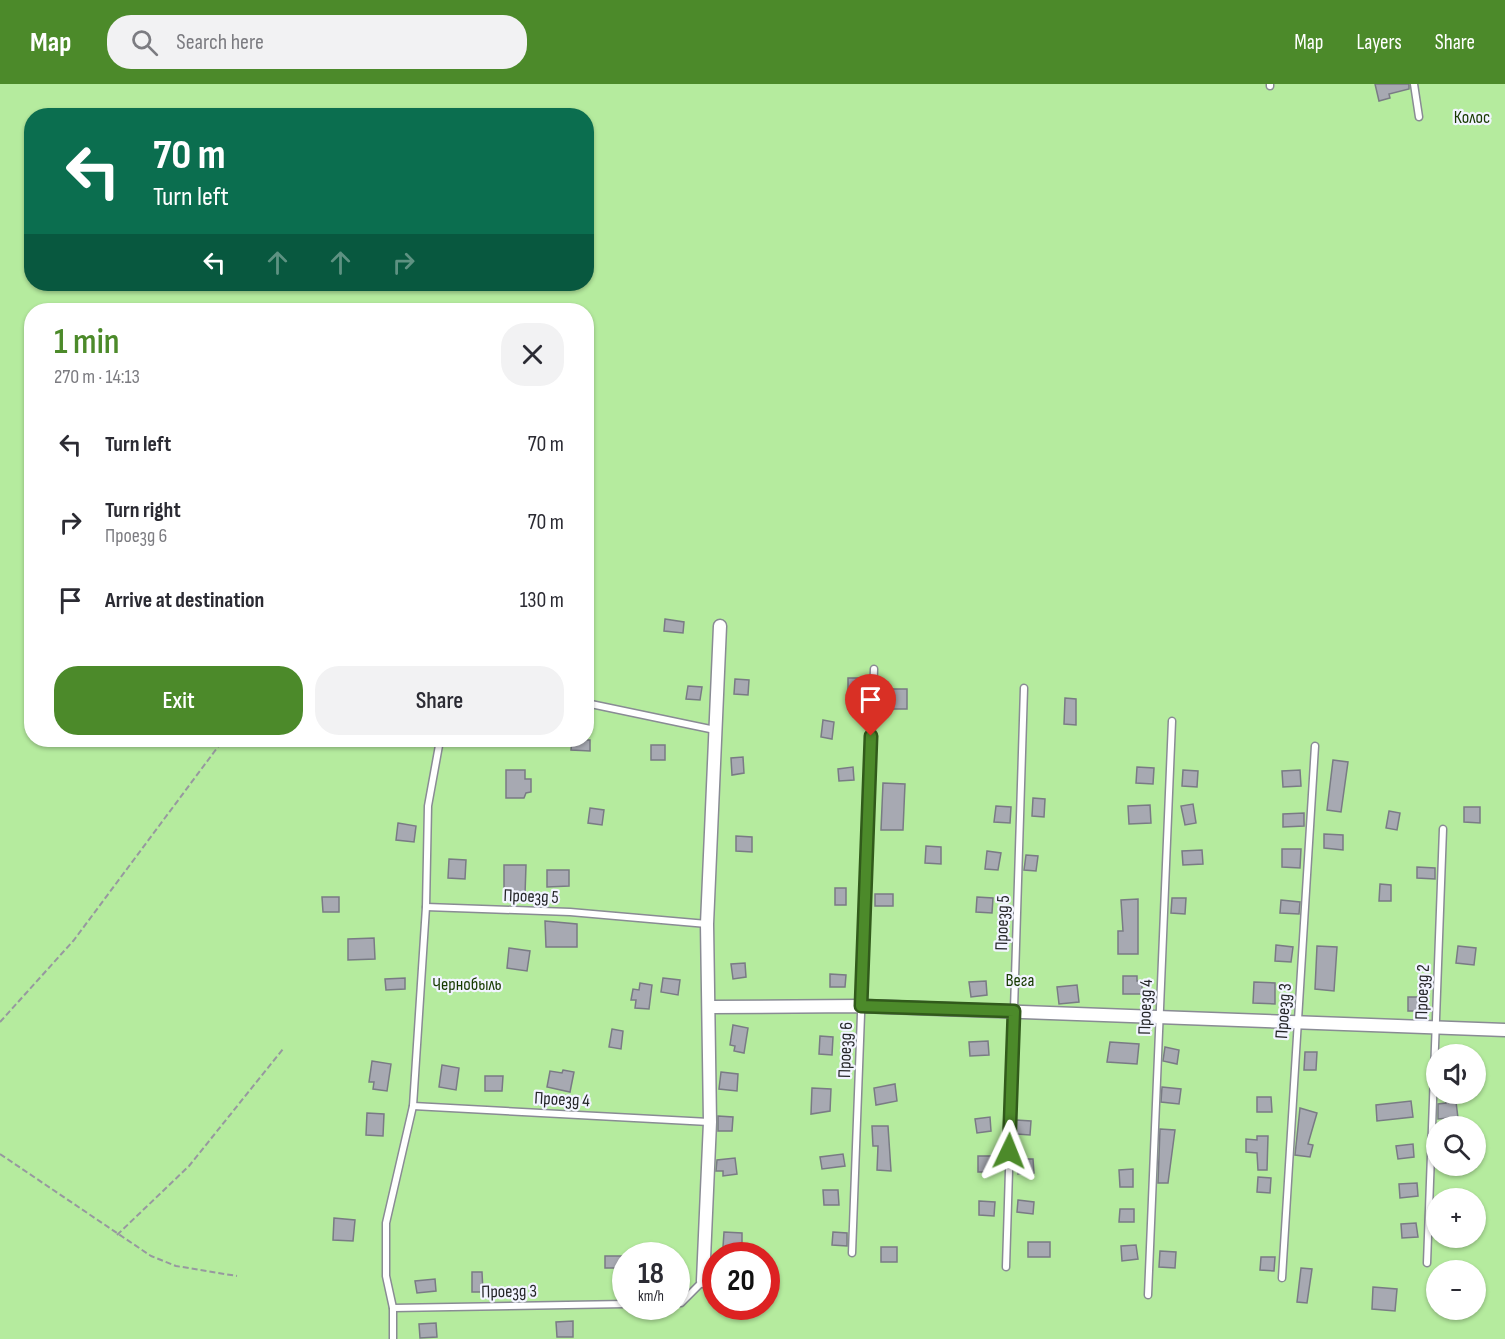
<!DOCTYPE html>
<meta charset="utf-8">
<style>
body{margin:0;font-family:"Sofia Sans Condensed",sans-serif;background:#f2f2f3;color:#2b2b33;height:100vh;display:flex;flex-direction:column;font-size:22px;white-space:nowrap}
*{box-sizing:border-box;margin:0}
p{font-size:20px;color:#7c7c81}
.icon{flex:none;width:33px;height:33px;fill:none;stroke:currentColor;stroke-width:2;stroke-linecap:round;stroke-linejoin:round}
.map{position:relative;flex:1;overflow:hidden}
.sheet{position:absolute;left:24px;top:219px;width:570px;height:444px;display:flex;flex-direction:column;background:#fff;border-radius:24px;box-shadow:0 2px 4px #0004}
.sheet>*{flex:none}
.guide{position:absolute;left:24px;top:24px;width:570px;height:183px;border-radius:24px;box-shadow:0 2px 4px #0004;background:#0b6e4f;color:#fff;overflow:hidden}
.fabs{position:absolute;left:1426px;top:960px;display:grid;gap:12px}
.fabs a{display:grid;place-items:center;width:60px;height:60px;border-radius:50%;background:#fff;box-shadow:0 2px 4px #0004;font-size:30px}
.speed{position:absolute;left:612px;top:1158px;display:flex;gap:12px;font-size:30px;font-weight:700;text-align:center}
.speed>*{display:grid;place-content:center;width:78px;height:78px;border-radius:50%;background:#fff;box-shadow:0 2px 4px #0004;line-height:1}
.speed small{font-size:15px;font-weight:400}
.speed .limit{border:9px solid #d22;background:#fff;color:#111}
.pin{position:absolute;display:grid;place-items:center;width:51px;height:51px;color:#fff;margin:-62px -26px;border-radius:50% 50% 50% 0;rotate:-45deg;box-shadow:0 0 6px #0007}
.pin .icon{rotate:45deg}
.me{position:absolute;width:66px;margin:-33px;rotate:2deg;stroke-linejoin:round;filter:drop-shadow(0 0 4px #0008)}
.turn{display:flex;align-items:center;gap:21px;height:126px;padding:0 30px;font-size:27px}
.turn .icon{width:78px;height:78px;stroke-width:2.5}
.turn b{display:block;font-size:42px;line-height:51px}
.lanes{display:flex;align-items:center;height:57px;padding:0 30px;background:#0003;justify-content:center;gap:30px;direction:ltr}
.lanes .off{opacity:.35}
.round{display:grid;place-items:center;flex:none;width:63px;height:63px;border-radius:24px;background:#f2f2f3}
.summary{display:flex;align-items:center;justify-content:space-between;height:102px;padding:0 30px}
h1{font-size:36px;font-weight:600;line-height:45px;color:#4c8a2a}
.button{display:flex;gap:12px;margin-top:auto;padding:12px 30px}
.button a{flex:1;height:69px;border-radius:24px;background:#4c8a2a;color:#fff;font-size:24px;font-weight:600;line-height:69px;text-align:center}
.button a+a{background:#f2f2f3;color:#2b2b33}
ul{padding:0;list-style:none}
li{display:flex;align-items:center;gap:18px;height:78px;padding:0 30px}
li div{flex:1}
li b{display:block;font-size:22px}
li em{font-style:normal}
header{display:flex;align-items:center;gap:36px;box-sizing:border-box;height:84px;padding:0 30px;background:#4c8a2a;color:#fff}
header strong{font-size:28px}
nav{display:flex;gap:33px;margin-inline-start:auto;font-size:21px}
.search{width:420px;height:54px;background:#f2f2f3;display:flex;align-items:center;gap:15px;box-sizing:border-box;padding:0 21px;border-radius:24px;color:#7c7c81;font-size:22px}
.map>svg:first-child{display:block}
.green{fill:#b5eb9e;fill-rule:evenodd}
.building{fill:#a7a9b2;stroke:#797b84;stroke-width:1.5}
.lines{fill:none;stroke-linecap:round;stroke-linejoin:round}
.lane-casing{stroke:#898b94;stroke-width:9}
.street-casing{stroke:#898b94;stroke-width:15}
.path{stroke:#97989f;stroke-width:2;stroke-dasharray:6 3;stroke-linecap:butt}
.lane{stroke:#fff;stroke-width:6}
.street{stroke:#fff;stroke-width:12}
.route-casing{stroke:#315a1b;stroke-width:15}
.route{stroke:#4c8a2a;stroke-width:10}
.labels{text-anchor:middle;stroke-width:4.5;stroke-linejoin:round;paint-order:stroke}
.park-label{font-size:18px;fill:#173a01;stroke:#f2f4ff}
.street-label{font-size:18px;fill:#242528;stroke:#f2f4ff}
</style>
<header>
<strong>Map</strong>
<div class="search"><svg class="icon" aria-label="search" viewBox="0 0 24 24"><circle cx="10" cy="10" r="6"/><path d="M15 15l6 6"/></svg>Search here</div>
<nav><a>Map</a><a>Layers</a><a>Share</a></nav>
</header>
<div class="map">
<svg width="1505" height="1255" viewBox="0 0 1505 1255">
<rect width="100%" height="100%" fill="#e5e7f1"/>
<!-- green -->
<path class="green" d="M 0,0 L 1505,0 L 1505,1255 L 0,1255 ZM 32,32 L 586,32 L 586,200 L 32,200 ZM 32,226 L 586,226 L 586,656 L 32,656 ZM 1437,970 L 1476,970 L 1476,1010 L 1437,1010 ZM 1437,1042 L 1476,1042 L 1476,1082 L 1437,1082 ZM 1437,1114 L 1476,1114 L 1476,1154 L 1437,1154 ZM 626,1172 L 676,1172 L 676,1222 L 626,1222 ZM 716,1172 L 766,1172 L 766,1222 L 716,1222 ZM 1437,1186 L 1476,1186 L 1476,1226 L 1437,1226 Z"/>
<!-- building -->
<g class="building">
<polygon points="1375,0 1409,0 1409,5 1389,10 1390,14 1379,17"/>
<polygon points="665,535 684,538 683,549 664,547"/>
<rect x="848" y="594" width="16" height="15"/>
<polygon points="735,595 749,596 748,611 734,610"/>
<polygon points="688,602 702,603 700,616 686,615"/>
<rect x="892" y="605" width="15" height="20"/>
<polygon points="1065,614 1076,615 1076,641 1064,640"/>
<polygon points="823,636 834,638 832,655 821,653"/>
<polygon points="572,656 590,656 590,667 571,666"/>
<rect x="651" y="661" width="14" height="15"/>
<polygon points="743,673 744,689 732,691 731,674"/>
<polygon points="1333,676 1348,678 1341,728 1327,726"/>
<polygon points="853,683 854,696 839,697 838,685"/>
<polygon points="1137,683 1154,684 1153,700 1136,699"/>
<polygon points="506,686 525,686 525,695 531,695 531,708 526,709 524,714 506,714"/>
<polygon points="1183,686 1198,687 1197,703 1182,702"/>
<polygon points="1300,686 1301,702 1283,703 1282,687"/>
<polygon points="883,699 905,700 903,746 881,746"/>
<polygon points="1033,714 1045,715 1044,733 1032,732"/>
<polygon points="1193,720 1196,739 1185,741 1181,722"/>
<polygon points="1150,721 1151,739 1129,740 1128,722"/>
<polygon points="996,722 1011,723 1010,739 994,738"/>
<polygon points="1464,723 1480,723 1480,739 1464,738"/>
<polygon points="590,724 604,726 602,741 588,739"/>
<polygon points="1389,727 1400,729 1397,746 1386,744"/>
<polygon points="1304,729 1304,742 1283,743 1283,730"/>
<polygon points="398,739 416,742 414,758 396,756"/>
<polygon points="1324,750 1343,751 1343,766 1324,764"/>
<polygon points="736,752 752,753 752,768 736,767"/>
<polygon points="926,762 941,763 941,780 925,779"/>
<polygon points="1282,765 1301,765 1300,784 1282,783"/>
<polygon points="1202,766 1203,780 1183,781 1182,767"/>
<polygon points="987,767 1001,769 998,786 985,785"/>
<polygon points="1026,771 1038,772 1036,787 1024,786"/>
<polygon points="449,775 466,776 465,795 448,794"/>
<polygon points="504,781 526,781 525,811 504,811"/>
<polygon points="1417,783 1435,784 1435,795 1417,794"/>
<polygon points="547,786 569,786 569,802 547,803"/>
<polygon points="1380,800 1391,801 1391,817 1379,817"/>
<rect x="835" y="804" width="11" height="17"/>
<rect x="875" y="810" width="18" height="12"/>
<polygon points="322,813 339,813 339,828 323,828"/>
<polygon points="977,813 993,814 992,829 976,828"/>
<polygon points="1172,814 1186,814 1185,830 1171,829"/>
<polygon points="1138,815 1138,870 1118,870 1118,847 1123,847 1121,816"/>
<polygon points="1281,816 1300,818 1299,830 1280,829"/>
<polygon points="545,837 577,840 577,863 546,863"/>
<polygon points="374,854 375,875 348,876 348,855"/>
<polygon points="1276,861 1293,863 1291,878 1275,877"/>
<polygon points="1317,862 1337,863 1334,907 1315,905"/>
<polygon points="1458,862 1476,864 1474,881 1456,879"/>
<polygon points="509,864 530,867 527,887 507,884"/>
<polygon points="745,879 746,893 733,895 731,880"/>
<polygon points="830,890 846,891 845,903 830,903"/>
<polygon points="1123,892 1137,892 1137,897 1142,897 1142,910 1123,910"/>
<polygon points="405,894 405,905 386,906 385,895"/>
<polygon points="663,894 680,896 678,911 661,908"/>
<polygon points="986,897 987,911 971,913 969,898"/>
<polygon points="1254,898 1275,899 1275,920 1253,919"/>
<polygon points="640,899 652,901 649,925 635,924 636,916 631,916 633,905 639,906"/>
<polygon points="1077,901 1079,918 1059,920 1057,903"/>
<polygon points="1408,913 1423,913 1422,927 1408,927"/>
<polygon points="733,941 748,944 744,969 734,967 735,962 730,961"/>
<polygon points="612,945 623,947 621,965 609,963"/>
<polygon points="820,952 833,953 832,971 819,970"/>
<polygon points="988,957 989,971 970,972 969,958"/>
<polygon points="1110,958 1139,960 1137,980 1107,978"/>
<polygon points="1165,963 1179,966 1177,980 1163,977"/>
<polygon points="1305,968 1317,968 1316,986 1304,986"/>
<polygon points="372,977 391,980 387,1007 373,1005 374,998 369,998"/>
<polygon points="442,981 459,984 456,1006 439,1003"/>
<polygon points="563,986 574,988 570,1008 547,1003 550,987 562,989"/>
<polygon points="721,988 738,990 737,1007 719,1005"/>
<polygon points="485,992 503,992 502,1007 485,1007"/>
<polygon points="895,1000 897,1017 876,1021 874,1004"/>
<polygon points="1162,1003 1181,1005 1179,1020 1161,1018"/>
<polygon points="812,1004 831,1005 830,1027 811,1030"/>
<polygon points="1444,1010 1455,1010 1459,1042 1450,1042 1448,1034 1438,1035 1438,1020 1446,1019"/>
<polygon points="1257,1013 1271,1013 1272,1028 1257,1028"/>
<polygon points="1411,1017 1413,1033 1377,1037 1376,1021"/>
<polygon points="1300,1024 1317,1029 1308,1060 1313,1061 1310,1073 1295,1071"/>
<polygon points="367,1029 384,1030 383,1052 366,1051"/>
<polygon points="718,1032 733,1033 732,1047 718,1047"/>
<polygon points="990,1033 991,1047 977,1049 975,1035"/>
<polygon points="1016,1036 1031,1037 1030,1051 1015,1050"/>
<polygon points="872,1042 888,1042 891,1087 877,1086 878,1062 873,1062"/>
<polygon points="1160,1045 1175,1046 1168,1099 1158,1099"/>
<polygon points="1257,1052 1268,1052 1267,1086 1258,1086 1257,1069 1246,1068 1246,1055 1257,1056"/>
<polygon points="1413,1060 1414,1073 1398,1075 1396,1062"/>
<polygon points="843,1070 845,1082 822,1085 820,1073"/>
<rect x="978" y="1072" width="15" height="16"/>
<polygon points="735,1074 737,1090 723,1092 723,1087 716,1087 717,1076"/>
<polygon points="1018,1075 1033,1075 1034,1089 1018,1090"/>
<polygon points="1133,1085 1133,1103 1120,1103 1119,1086"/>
<polygon points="1258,1093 1271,1094 1270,1109 1257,1108"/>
<polygon points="1417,1099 1418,1112 1400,1114 1399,1100"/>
<polygon points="823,1106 838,1106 839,1121 824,1121"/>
<polygon points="1018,1116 1034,1118 1033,1130 1017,1128"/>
<polygon points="979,1117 995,1118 994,1132 979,1131"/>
<polygon points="1120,1125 1134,1125 1134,1138 1119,1138"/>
<polygon points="334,1134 355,1136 353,1157 333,1156"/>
<polygon points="1416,1139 1418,1153 1402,1154 1401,1140"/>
<polygon points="724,1148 742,1149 742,1163 723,1163"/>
<polygon points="833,1148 847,1149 847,1162 832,1161"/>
<rect x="1028" y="1158" width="22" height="15"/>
<polygon points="1136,1161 1138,1175 1122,1177 1121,1162"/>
<rect x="881" y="1163" width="16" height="15"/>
<polygon points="1160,1167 1176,1168 1175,1184 1159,1183"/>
<rect x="605" y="1172" width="18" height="12"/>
<polygon points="1261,1173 1275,1173 1274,1187 1260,1186"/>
<polygon points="1301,1184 1312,1185 1307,1219 1297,1218"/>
<polygon points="472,1188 482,1188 483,1208 472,1208"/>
<polygon points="435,1195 436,1207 417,1209 415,1197"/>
<polygon points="1373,1203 1397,1205 1395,1227 1372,1225"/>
<polygon points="573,1237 573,1253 557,1253 556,1238"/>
<polygon points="436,1239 437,1253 420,1254 419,1240"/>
</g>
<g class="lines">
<!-- lane casing -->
<g class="lane-casing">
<g id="lane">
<polyline points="1270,0 1270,2"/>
<polyline points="1414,0 1419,33"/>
<polyline points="586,619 715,646"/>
<polyline points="426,823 570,828 707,840"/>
<polyline points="413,1022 709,1038"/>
<polyline points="852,1169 874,585"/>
<polyline points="1427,1179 1443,745"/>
<polyline points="1006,1183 1024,604"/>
<polyline points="1282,1194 1315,662"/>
<polyline points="1148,1211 1172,637"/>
<polyline points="676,1219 681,1219 703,1197"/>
<polyline points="393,1224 626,1220"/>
<polyline points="393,1255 393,1224 386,1192 386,1139 413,1022 426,823 428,722 440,656"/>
</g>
</g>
<!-- street casing -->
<g class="street-casing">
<g id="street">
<polyline points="710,923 861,922 1505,946"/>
<polyline points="703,1197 710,1038 707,840 720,542"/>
</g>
</g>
<!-- path -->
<g class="path">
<polyline points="0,938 74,856 223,656"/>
<polyline points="0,1070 151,1172 176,1182 237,1192"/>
<polyline points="117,1151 189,1082 283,965"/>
</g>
<!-- lane -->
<use href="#lane" class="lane"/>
<!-- street -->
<use href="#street" class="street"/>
</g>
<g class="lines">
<!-- route casing -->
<g class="route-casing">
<polyline id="route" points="871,652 861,922 1014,927 1009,1067"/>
</g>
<!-- route -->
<use href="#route" class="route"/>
</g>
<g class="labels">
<!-- park labels -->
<g class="park-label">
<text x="1472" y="39">Колос</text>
<text x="1020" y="902">Вега</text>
<text x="467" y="906">Чернобыль</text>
</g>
<!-- street labels -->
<g class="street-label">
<text transform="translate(531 812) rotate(2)" y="6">Проезд 5</text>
<text transform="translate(1002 839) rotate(-88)" y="6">Проезд 5</text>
<text transform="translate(1422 908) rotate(-88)" y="6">Проезд 2</text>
<text transform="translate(1145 923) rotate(-88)" y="6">Проезд 4</text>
<text transform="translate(1283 927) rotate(-86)" y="6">Проезд 3</text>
<text transform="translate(845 966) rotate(-88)" y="6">Проезд 6</text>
<text transform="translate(562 1015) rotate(3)" y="6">Проезд 4</text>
<text transform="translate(509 1207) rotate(-1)" y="6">Проезд 3</text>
</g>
</g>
</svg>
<div class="fabs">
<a><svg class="icon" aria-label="sound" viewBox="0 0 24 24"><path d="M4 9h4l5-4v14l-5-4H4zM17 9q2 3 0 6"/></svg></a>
<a><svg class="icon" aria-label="search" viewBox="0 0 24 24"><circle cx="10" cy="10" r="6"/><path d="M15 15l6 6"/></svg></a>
<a>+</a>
<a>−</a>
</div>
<div class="speed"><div>18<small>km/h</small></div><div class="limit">20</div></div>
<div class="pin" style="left:871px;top:652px;background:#d93025"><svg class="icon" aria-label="arrive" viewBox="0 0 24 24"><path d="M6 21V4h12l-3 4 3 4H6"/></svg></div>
<svg class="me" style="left:1009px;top:1067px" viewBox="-20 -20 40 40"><path d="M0-17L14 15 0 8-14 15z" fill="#4c8a2a" stroke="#fff" stroke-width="4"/></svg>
<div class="guide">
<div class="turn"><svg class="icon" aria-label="left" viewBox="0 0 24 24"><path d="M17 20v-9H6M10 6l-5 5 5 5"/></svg><div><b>70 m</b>Turn left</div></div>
<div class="lanes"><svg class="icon" aria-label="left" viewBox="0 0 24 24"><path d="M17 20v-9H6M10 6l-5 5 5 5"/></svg><svg class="icon off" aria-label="ahead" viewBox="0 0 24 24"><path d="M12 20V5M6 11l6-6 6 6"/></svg><svg class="icon off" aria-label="ahead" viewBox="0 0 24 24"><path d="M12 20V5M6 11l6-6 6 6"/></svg><svg class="icon off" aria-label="right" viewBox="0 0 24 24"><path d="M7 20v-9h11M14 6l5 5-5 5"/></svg></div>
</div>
<section class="sheet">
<div class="summary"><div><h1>1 min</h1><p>270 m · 14:13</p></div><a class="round"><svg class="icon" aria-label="close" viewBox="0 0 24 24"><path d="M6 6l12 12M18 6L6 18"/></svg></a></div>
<ul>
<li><svg class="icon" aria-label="left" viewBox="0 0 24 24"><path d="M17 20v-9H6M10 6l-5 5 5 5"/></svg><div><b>Turn left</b></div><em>70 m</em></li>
<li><svg class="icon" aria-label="right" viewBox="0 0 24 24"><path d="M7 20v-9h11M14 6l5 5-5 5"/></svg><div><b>Turn right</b><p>Проезд 6</p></div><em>70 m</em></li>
<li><svg class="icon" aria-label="arrive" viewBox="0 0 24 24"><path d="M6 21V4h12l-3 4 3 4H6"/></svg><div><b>Arrive at destination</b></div><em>130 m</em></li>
</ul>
<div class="button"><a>Exit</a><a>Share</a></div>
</section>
</div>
